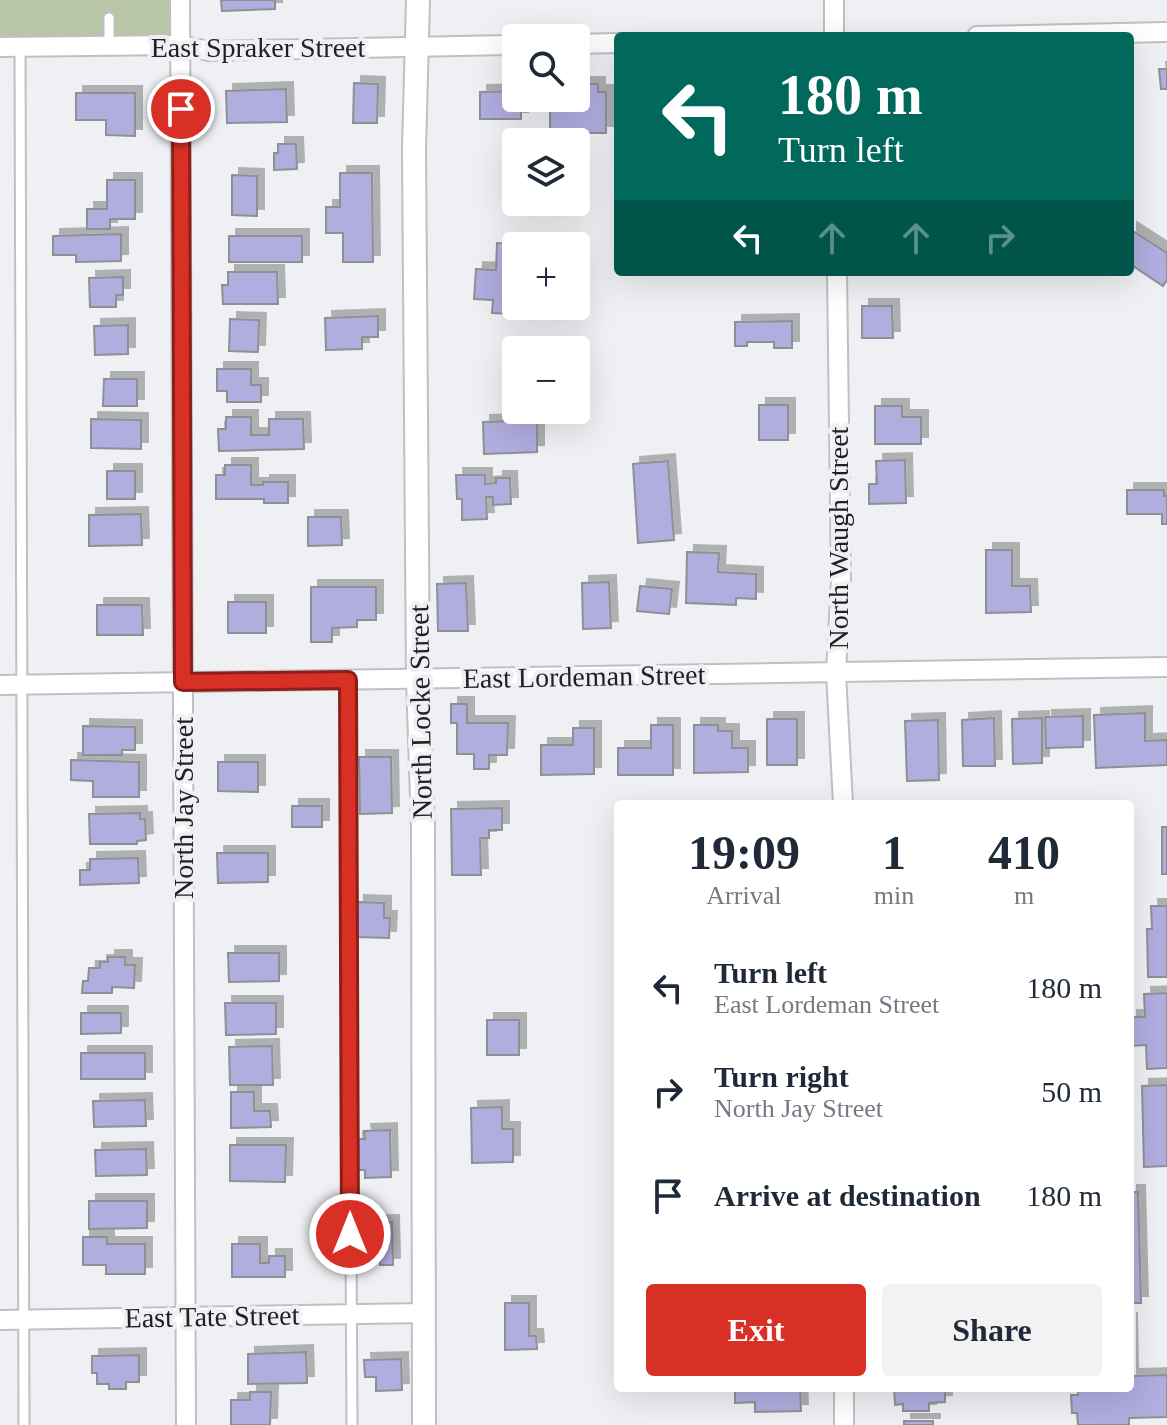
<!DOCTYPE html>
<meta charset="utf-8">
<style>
body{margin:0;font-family:Georgia,serif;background:#f2f2f3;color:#1f2937;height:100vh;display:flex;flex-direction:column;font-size:30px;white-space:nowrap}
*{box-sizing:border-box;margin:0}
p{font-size:26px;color:#747a83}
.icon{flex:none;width:44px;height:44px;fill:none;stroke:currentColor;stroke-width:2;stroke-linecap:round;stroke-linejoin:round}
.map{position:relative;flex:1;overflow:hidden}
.details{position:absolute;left:614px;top:800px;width:520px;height:592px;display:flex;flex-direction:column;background:#fff;border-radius:8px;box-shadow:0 8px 32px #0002}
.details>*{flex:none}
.banner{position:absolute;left:614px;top:32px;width:520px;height:244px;border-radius:8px;box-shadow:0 8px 32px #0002;background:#00695c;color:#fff;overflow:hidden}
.tools{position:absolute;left:502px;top:24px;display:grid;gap:16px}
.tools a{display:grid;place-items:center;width:88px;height:88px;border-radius:8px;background:#fff;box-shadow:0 8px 32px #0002;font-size:40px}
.pin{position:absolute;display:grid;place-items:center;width:68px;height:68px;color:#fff;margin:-34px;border:4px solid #fff;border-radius:50%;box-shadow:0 2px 8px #0007}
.me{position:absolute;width:88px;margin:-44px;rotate:0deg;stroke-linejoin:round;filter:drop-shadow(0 0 6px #0008)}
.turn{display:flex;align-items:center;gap:28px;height:168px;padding:0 32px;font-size:36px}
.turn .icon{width:104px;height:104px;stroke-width:2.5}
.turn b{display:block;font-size:56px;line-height:68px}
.lanes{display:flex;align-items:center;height:76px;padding:0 32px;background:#0003;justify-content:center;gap:40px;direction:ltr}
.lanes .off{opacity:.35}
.eta{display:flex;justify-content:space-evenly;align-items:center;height:136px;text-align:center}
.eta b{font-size:48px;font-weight:700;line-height:56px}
.cta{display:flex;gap:16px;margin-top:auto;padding:16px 32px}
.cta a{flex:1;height:92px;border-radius:8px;background:#d93025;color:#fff;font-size:32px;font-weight:700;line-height:92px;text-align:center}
.cta a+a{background:#f2f2f3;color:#1f2937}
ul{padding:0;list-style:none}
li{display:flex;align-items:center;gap:24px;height:104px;padding:0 32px}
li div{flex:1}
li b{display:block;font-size:30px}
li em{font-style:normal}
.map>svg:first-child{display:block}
.green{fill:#b9c5a7}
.building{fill:#b0addf;stroke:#908f93;stroke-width:2;filter:url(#shadow)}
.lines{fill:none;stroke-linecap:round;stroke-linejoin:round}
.service-casing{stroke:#bec0c3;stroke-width:13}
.minor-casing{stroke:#bec0c3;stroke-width:22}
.tertiary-casing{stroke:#bec0c3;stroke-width:26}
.service{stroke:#fff;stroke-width:9}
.minor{stroke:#fff;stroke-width:18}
.tertiary{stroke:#fff;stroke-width:22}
.route-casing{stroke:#8d1f18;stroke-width:20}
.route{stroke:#d93025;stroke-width:14}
.labels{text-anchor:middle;stroke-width:8;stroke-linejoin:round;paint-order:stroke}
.street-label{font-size:28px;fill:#202122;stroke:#eef0f3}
</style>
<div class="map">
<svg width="1167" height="1425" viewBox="0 0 1167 1425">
<defs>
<filter id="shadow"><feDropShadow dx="7" dy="-7" stdDeviation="0" flood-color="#0004"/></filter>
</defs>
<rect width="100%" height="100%" fill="#eef0f3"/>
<!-- green -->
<polygon class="green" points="0,0 180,0 180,45 0,48"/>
<!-- building -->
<g class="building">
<polygon points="221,0 275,0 275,9 222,11"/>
<polygon points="1159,69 1167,69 1167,89 1161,89"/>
<polygon points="354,83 378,84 377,123 353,123"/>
<polygon points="579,84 598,84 598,92 606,92 606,133 550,133 550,105 579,105"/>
<polygon points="286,89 287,122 227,123 226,91"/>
<polygon points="516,91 516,98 521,98 521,119 480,119 480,92"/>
<polygon points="76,93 135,93 135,136 106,135 106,120 76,120"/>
<polygon points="278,144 296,144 297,169 274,170 274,153 278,153"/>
<polygon points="340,173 372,173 373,262 343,262 343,233 326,233 326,207 340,207"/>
<polygon points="232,175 257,176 257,216 232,215"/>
<polygon points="107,180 135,180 135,219 110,219 110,229 87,229 87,209 107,209"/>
<polygon points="1130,229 1167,253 1167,280 1163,286 1130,264"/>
<polygon points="121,234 121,261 76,262 76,255 53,255 53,236"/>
<rect x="229" y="236" width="73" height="26"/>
<polygon points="497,243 539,246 516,246 516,306 536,306 535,315 492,313 493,300 474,299 476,269 496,270"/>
<polygon points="228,272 277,272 278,304 223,304 222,285 228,285"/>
<polygon points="123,277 123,295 116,295 116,307 90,307 89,278"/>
<polygon points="862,306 892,306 893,338 862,338"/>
<polygon points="378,316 378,337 362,337 362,349 326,350 325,318"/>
<polygon points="230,319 259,320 258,352 229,351"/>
<polygon points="792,321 792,348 774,348 774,342 747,342 747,346 735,346 735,322"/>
<polygon points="128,325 128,354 95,355 94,326"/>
<polygon points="217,369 251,369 251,385 261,385 261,402 227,402 227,391 217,391"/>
<polygon points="104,379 137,379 137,406 103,406"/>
<rect x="759" y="405" width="29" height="35"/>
<polygon points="875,406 902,406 902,417 921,417 921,444 875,444"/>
<polygon points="226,417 251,417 251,435 269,435 269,419 303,419 304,449 219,451 218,429 226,429"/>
<polygon points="91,419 141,420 141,449 91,448"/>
<polygon points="537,420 537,452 484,454 483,422"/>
<polygon points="905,460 906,503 869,504 869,484 877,484 876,461"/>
<polygon points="668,461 674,540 638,543 633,464"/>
<polygon points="225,465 251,465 251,485 263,485 263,482 288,482 288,503 264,503 264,499 216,499 216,475 225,475"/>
<rect x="107" y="471" width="28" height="28"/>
<polygon points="456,475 485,475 485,484 496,483 496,478 510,478 511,504 493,505 493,497 486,497 487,519 462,520 462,499 457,499"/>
<polygon points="1127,490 1164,490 1164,496 1167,496 1167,524 1162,524 1162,514 1127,514"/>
<polygon points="141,514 142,545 89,546 89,515"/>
<polygon points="308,517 341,517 342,545 308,546"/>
<polygon points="986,550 1012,550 1012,586 1030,586 1031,612 986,613"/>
<polygon points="687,552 719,553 718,572 756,574 756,599 736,598 736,605 686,603"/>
<polygon points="609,582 611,628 583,629 582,583"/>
<polygon points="466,583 468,631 438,631 437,584"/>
<polygon points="640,586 672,589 669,614 637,611"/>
<polygon points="311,587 376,587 376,620 357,620 357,627 332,628 332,642 311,642"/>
<rect x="228" y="602" width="38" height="31"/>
<polygon points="97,605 142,605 143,635 97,635"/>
<polygon points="451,704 467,704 467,723 508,723 507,755 489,755 489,769 474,769 474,754 457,754 457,723 451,723"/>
<polygon points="1145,713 1145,741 1167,740 1167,765 1096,768 1094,715"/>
<polygon points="1083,716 1083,747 1046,748 1045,717"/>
<polygon points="994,718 995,766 963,766 962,720"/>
<polygon points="1042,718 1042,763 1013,764 1012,719"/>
<rect x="767" y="719" width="30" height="46"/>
<polygon points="938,720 939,780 907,781 905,721"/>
<polygon points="651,725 673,725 673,775 618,775 618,748 651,748"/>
<polygon points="694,725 718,725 718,731 732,731 732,748 748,748 748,772 694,773"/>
<polygon points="83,726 135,727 135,750 122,750 122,755 83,755"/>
<polygon points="573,728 594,728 594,774 541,775 541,745 573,745"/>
<polygon points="359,757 391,757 392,813 360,814"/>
<polygon points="71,760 139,762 139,797 93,797 93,781 71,780"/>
<polygon points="218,762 258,762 258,792 218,791"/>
<rect x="292" y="806" width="30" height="21"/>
<polygon points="502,808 502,830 489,830 489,838 480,838 481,875 452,875 451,809"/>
<polygon points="140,813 140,819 145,819 146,840 137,841 137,844 90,844 89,814"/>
<rect x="1162" y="827" width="5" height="47"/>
<polygon points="217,853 268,853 268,882 218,883"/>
<polygon points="138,858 139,883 80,885 80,870 90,870 90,859"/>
<polygon points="357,902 384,903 384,918 390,918 389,938 356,937"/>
<polygon points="1151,906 1167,906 1167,977 1148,977 1147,929 1152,929"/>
<polygon points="228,953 279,953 279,981 229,982"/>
<polygon points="108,957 125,957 125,965 135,965 134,988 112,987 112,993 82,993 83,981 88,981 89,968 100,968 100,962 108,962"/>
<polygon points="1167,993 1167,1068 1147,1069 1146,1045 1130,1046 1130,1017 1145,1017 1144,994"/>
<polygon points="225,1003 276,1003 276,1034 226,1035"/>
<polygon points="81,1013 121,1013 121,1033 81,1034"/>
<rect x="487" y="1020" width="32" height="35"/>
<polygon points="272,1046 273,1085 230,1085 229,1047"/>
<rect x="81" y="1053" width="64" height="26"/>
<polygon points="1167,1085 1167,1166 1144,1167 1142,1086"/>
<polygon points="231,1092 254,1092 254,1111 270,1111 271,1127 231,1128"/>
<polygon points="145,1100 146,1126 94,1127 93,1101"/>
<polygon points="502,1107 502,1129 513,1129 513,1162 472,1163 471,1108"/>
<polygon points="390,1130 391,1177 365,1178 365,1170 357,1170 356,1139 365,1139 364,1131"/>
<polygon points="230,1145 286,1145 285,1182 230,1181"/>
<polygon points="146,1149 147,1175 96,1176 95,1150"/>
<polygon points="1130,1192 1138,1192 1141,1303 1130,1303"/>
<polygon points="89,1201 147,1201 147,1228 89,1229"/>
<polygon points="392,1222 393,1265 380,1265 380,1260 357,1260 357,1223"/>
<polygon points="83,1237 107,1237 107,1244 145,1244 145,1274 106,1274 106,1265 83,1265"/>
<polygon points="232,1244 260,1244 260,1263 269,1263 269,1256 285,1256 285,1277 232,1277"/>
<polygon points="505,1303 529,1303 529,1336 536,1336 537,1349 505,1350"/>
<polygon points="1130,1319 1131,1376 1167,1375 1167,1417 1129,1418 1129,1425 1078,1425 1077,1413 1072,1413 1071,1395 1078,1395 1078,1388 1130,1388"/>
<polygon points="306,1352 307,1383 248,1384 248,1354"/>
<polygon points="139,1355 139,1382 126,1382 126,1389 109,1389 109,1384 97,1384 97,1373 92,1373 92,1356"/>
<polygon points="401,1359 402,1390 376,1391 376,1377 365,1377 364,1360"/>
<polygon points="735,1388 800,1388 801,1411 755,1412 755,1402 735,1403"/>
<polygon points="894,1388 945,1388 945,1402 929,1403 929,1411 903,1411 903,1404 895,1405"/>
<polygon points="250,1392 271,1392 270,1425 231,1425 231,1400 250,1400"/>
<rect x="904" y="1421" width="29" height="4"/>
</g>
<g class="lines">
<!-- service casing -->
<g class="service-casing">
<g id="service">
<polyline points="109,18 109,46"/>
<polyline points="20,47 24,1425"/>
<polyline points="348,680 352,1425"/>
</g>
</g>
<!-- minor casing -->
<g class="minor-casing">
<g id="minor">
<polyline points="180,0 186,1425"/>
<polyline points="834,0 834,36"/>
<polyline points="977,36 1167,32"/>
<polyline points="576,44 618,43"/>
<polyline points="0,47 180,45 209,51 516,45"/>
<polyline points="837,272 841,580 836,673 843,804"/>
<polyline points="0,685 1167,667"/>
<polyline points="0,1320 424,1313"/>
<polyline points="844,1388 844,1425"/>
</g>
</g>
<!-- tertiary casing -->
<g class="tertiary-casing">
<polyline id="tertiary" points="418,0 414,149 418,679 423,828 424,1425"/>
</g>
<!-- service -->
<use href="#service" class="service"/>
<!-- minor -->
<use href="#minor" class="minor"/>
<!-- tertiary -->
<use href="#tertiary" class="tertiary"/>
</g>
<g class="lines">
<!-- route casing -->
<g class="route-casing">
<polyline id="route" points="181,109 183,682 348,680 350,1234"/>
</g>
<!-- route -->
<use href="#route" class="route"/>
</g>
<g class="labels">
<!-- street labels -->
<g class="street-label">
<text x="258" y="57">East Spraker Street</text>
<text transform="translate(838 538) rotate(-90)" y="10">North Waugh Street</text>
<text transform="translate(584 676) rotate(-1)" y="10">East Lordeman Street</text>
<text transform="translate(420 712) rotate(-91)" y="10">North Locke Street</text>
<text transform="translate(183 808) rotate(-90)" y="10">North Jay Street</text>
<text transform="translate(212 1316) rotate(-1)" y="10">East Tate Street</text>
</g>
</g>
</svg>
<div class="tools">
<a><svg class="icon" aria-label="search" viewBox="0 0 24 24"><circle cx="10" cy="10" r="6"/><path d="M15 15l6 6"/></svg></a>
<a><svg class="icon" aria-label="layers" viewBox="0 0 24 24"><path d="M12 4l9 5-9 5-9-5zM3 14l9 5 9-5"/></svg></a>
<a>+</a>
<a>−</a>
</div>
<div class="pin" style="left:181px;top:109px;background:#d93025"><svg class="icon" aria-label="arrive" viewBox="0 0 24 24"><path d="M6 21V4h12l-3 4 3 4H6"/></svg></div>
<svg class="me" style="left:350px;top:1234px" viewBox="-20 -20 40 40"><circle r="17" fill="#d93025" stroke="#fff" stroke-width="3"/><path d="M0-11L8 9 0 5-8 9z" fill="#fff"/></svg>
<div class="banner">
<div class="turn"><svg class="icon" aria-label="left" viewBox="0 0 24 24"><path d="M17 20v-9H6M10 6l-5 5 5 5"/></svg><div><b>180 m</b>Turn left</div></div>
<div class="lanes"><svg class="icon" aria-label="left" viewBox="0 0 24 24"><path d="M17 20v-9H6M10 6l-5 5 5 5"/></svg><svg class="icon off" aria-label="ahead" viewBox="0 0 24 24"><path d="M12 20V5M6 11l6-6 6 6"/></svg><svg class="icon off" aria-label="ahead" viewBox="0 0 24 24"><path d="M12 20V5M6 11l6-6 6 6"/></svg><svg class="icon off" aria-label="right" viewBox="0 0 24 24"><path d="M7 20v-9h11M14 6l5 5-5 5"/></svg></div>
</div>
<section class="details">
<div class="eta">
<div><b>19:09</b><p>Arrival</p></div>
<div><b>1</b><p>min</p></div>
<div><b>410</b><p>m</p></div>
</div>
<ul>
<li><svg class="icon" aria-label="left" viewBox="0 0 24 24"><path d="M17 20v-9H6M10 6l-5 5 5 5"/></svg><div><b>Turn left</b><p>East Lordeman Street</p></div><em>180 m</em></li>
<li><svg class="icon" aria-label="right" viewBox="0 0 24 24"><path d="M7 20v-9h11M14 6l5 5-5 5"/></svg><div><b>Turn right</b><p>North Jay Street</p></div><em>50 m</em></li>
<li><svg class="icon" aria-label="arrive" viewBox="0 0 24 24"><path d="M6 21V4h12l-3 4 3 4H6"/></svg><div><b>Arrive at destination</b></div><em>180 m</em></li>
</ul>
<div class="cta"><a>Exit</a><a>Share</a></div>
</section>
</div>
